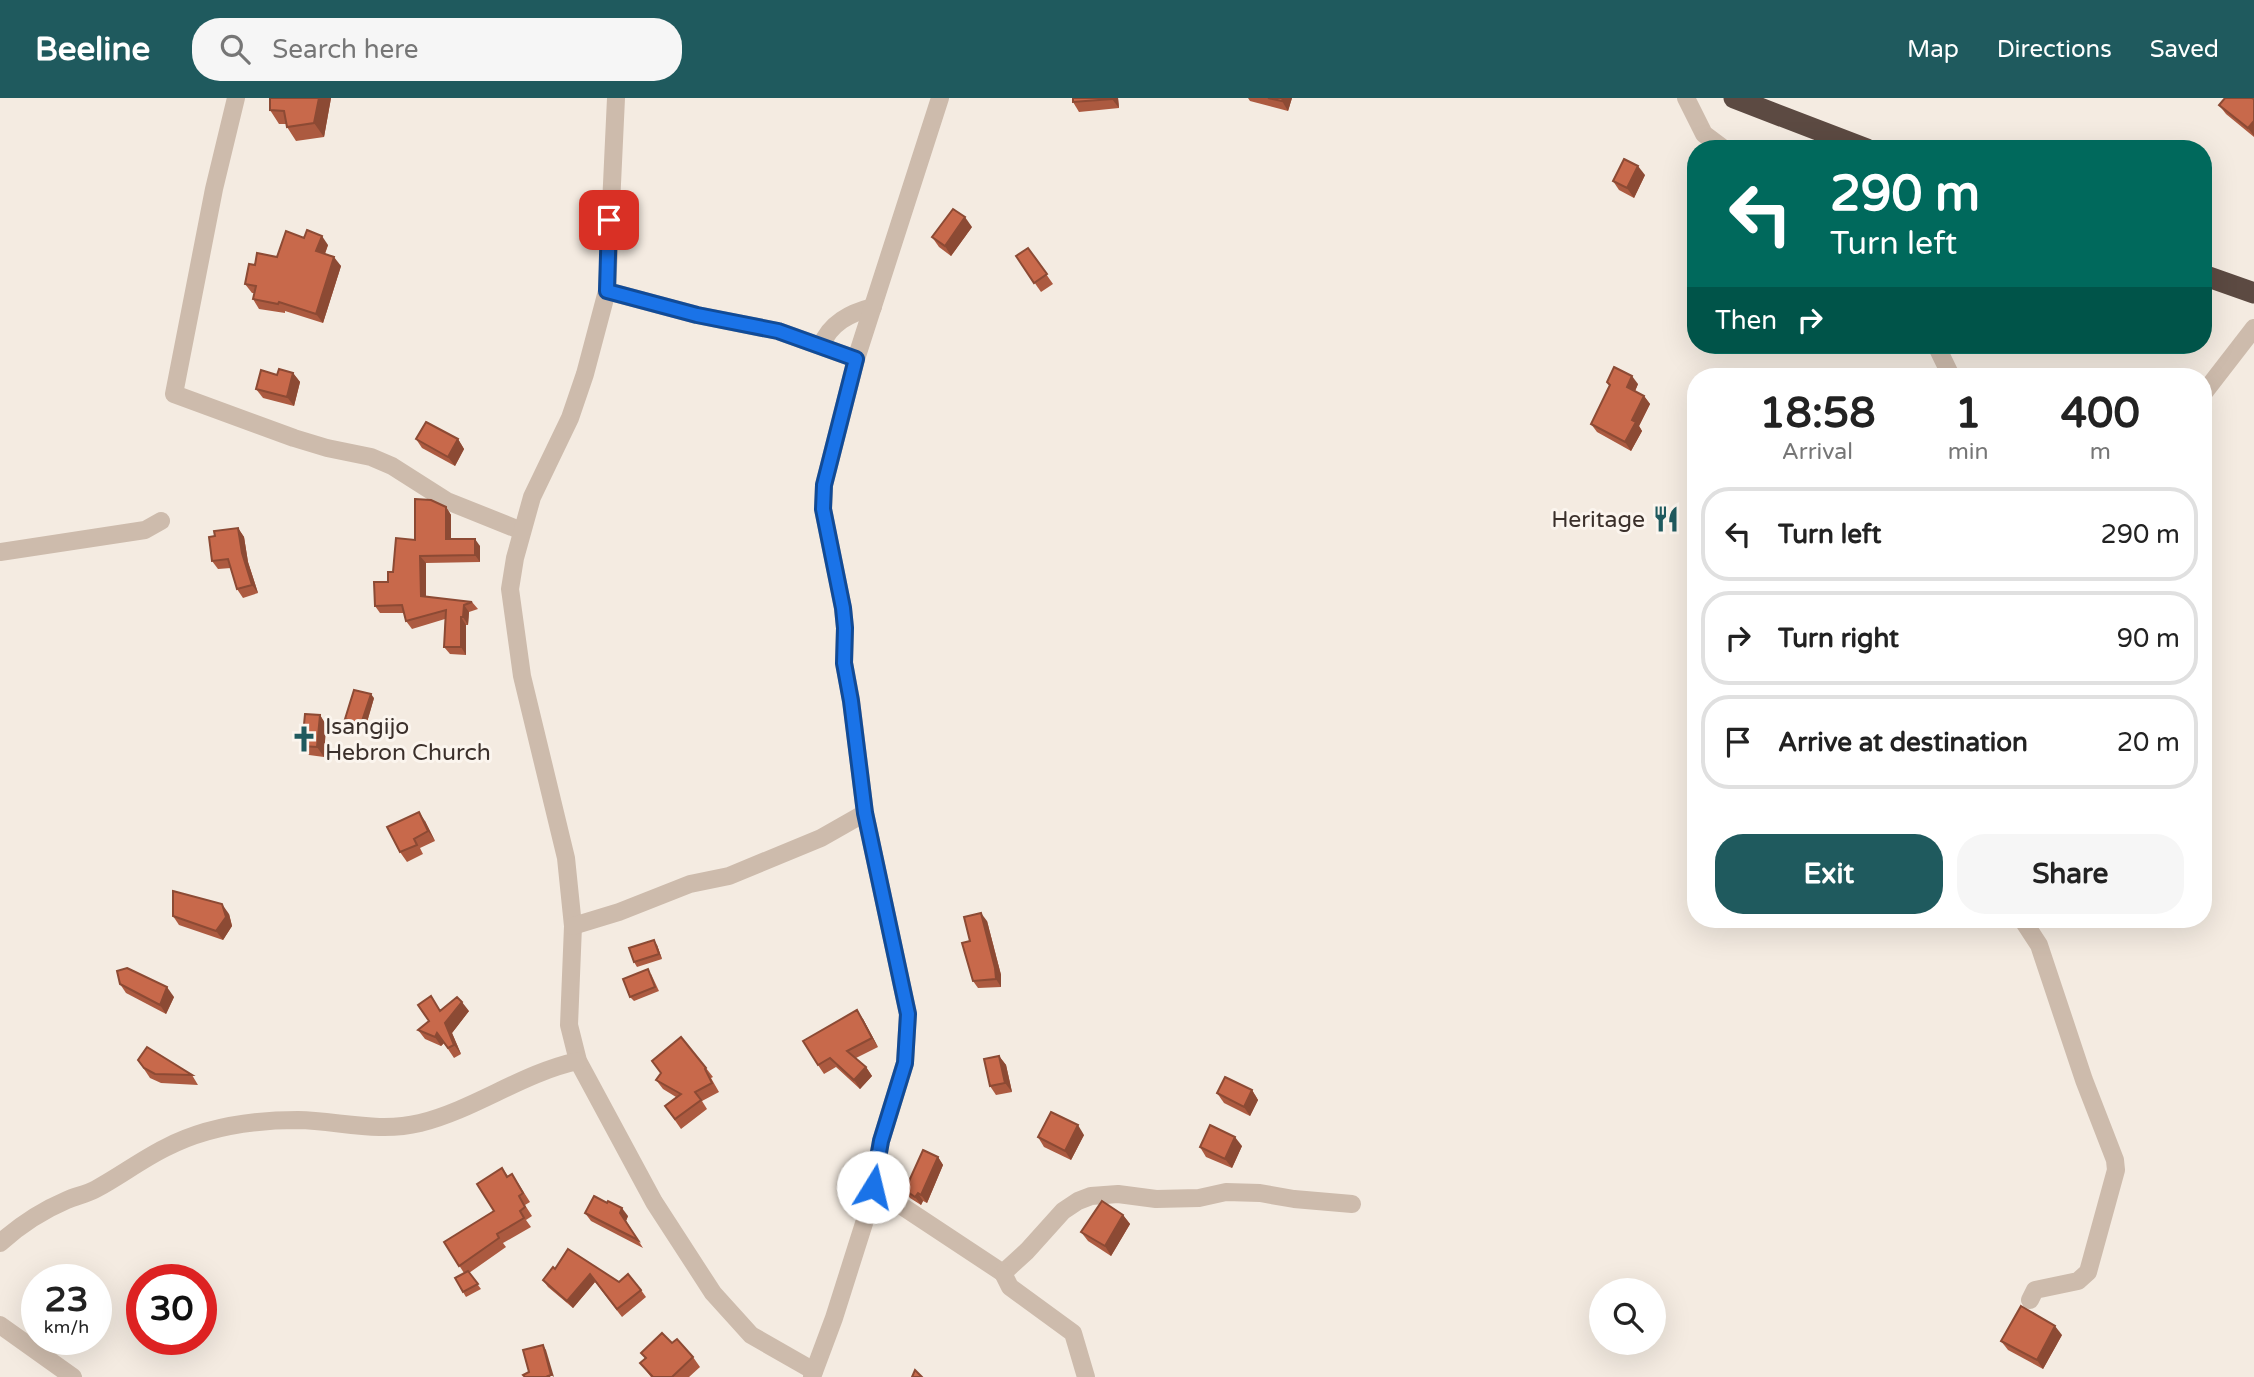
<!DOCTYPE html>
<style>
body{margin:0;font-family:"Varela Round",sans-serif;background:#f6f6f6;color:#222;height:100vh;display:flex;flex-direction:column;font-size:26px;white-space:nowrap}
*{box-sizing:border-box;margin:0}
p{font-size:23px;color:#767676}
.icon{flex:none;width:38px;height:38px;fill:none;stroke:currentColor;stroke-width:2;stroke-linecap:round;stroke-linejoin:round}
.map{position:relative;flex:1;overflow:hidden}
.side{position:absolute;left:1687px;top:270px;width:525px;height:560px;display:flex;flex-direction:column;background:#fff;border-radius:28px;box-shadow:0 7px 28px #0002}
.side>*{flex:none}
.top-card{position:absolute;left:1687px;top:42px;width:525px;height:214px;border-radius:28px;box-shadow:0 7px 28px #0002;background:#00695c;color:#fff;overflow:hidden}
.fabs{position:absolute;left:1589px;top:1180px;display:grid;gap:14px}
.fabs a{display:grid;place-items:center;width:77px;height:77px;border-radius:50%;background:#fff;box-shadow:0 7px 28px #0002;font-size:35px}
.speed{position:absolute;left:21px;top:1166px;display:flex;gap:14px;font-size:35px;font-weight:700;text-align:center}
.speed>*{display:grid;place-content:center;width:91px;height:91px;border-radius:50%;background:#fff;box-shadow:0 7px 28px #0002;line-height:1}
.speed small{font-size:18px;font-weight:400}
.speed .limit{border:10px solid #d22;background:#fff;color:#111}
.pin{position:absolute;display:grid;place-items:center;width:60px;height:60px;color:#fff;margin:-30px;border-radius:14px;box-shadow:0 4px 10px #0006}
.me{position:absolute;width:77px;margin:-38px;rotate:9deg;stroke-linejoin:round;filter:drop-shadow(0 0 5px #0008)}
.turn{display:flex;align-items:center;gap:24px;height:147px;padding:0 28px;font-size:32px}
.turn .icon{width:91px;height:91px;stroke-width:2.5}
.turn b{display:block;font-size:49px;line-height:60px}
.then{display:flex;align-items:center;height:66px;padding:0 28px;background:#0003;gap:14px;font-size:26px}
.eta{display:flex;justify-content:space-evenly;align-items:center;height:119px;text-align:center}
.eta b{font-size:42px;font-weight:800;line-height:49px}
.primary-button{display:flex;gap:14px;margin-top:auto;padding:14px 28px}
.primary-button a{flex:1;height:80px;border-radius:28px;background:#1f5a5e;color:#fff;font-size:28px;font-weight:800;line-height:80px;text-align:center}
.primary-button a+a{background:#f6f6f6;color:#222}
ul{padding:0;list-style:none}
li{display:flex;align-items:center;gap:21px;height:94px;margin:0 14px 10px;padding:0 14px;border:4px solid #e0e0e0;border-radius:28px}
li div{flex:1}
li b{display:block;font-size:26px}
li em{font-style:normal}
header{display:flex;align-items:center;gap:42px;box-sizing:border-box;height:98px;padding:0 35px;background:#1f5a5e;color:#fff}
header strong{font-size:33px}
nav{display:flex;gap:38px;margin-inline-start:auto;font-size:24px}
.search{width:490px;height:63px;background:#f6f6f6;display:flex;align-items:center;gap:18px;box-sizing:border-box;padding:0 24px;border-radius:28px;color:#767676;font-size:26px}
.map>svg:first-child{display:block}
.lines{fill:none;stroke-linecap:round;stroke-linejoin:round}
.minor{stroke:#cdbbac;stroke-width:18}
.highway{stroke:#5c4a42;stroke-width:21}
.wall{fill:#ac5a40}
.shaded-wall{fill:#8c4a34}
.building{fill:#c8694b;stroke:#8c4a34;stroke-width:2}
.route-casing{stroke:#114b97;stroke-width:18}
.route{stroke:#1a73e8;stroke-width:12}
.labels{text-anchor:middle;stroke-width:6;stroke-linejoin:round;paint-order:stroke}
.poi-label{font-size:23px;fill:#3b302b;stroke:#fbf5ee;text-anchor:end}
</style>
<header>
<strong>Beeline</strong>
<div class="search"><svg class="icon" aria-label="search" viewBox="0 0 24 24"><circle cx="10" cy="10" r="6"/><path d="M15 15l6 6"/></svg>Search here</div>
<nav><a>Map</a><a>Directions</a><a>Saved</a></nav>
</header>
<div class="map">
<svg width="2254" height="1279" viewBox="0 0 2254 1279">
<rect width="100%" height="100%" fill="#f4ebe1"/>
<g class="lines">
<!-- minor -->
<g class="minor">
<polyline points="236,0 214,91 174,296 294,340 327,350 371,359 392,368 447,403 522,433"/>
<polyline points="616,0 607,193 585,276 570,320 532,399 515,460 510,491 522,578 566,760 573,828 569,927 578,963 654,1104 713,1195 751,1237 814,1273"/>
<polyline points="1686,0 1704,36 1724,51"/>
<polyline points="607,193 697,217 778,233 856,261"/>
<polyline points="1936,247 1951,278"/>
<path d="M 821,248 C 830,225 850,215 873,209"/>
<polyline points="2203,296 2254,230"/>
<polyline points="0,454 145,432 161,423"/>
<polyline points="2022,821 2039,847 2084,982 2115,1062 2116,1072 2088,1174 2078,1183 2035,1192 2030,1202"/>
<polyline points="573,828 619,814 690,786 729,778 821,740 865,715"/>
<polyline points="873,1089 1003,1175 1027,1153 1063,1113 1078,1103 1091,1098 1118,1096 1156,1101 1199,1100 1226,1094 1260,1095 1294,1101 1352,1106"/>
<path d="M 0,1145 C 20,1127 41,1113 67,1102 C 76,1098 87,1096 96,1091 C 120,1078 141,1062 165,1050 C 205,1029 253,1022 298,1022 C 339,1023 379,1035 420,1025 C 476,1011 522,975 578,963"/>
<polyline points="1003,1175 1010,1189 1073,1235 1086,1279"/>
<polyline points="0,1227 73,1279"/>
<polyline points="812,1279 834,1220 866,1119 881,1043 905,965 908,916 865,715 851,602 844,565 845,530 843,510 823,411 824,387 856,261 940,0"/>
</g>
<!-- highway -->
<g class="highway">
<polyline points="1734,0 1867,51"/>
<polyline points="2203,177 2254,195"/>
</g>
</g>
<!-- wall -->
<g class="wall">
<polygon points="331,0 324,39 296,43 287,29 286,26 279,26 270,12"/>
<polygon points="1118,0 1119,10 1079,14 1073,4"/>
<polygon points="1248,0 1292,0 1288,13 1250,3"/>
<polygon points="2254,1 2254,39 2226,16 2219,7"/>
<polygon points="1645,77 1634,100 1619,92 1613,83"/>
<polygon points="972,129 951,158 939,149 932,139"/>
<polygon points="304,140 328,147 325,156 341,168 323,225 285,213 285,215 259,211 253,201 254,195 252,195 245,186 255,167 277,159"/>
<polygon points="1028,150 1053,186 1041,194 1016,158"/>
<polygon points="293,275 300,284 294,308 263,300 256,291 277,277"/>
<polygon points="1607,284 1638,286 1635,293 1644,298 1650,306 1639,328 1642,333 1631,353 1597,334 1591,326 1610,288"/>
<polygon points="416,341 458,341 464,351 455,368 422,350"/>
<polygon points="446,409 451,417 451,441 480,448 480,464 426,465 426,499 472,504 478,511 469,514 468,527 466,527 466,557 450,556 444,549 445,521 412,531 406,523 404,515 380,515 375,508 393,474 415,442"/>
<polygon points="238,430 244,439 248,464 258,495 243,500 237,491 231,470 218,471 212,463 215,438"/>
<polygon points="374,600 365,631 348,626 345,621"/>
<polygon points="320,617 326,627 324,659 309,657 302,648"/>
<polygon points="425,723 435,743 420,750 423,756 407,764 400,754"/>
<polygon points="229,816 232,828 223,842 179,827 173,818"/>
<polygon points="987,823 1001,877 1001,889 978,890 973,883 970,843"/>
<polygon points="657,847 662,861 637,869 634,864"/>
<polygon points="651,876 659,893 634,903 630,899"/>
<polygon points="120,886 174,899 166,916 126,895"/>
<polygon points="441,913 469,913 452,935 461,956 454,960 444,945 441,948 425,941 418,932"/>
<polygon points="863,921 878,949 856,960 866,969 872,978 860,991 836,969 824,976 818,967"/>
<polygon points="999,958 1006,967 1012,994 996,997 990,988"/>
<polygon points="138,962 192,977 198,987 161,985 150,980"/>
<polygon points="652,963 706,970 713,979 711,980 719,994 702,1003 707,1011 681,1031 665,1008 676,999 663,991 656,982 661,975"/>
<polygon points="1252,992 1258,1002 1250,1018 1224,1005 1217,995"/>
<polygon points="1084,1037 1071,1062 1044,1049 1038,1039"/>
<polygon points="1242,1048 1232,1070 1206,1059 1200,1049"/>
<polygon points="938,1059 943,1067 927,1105 923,1103 921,1107 910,1100 905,1092"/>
<polygon points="502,1070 508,1078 518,1085 530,1104 525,1107 532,1118 526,1122 531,1129 503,1145 506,1149 469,1175 481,1191 466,1199 463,1194 464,1175 444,1144 494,1113"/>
<polygon points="585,1115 628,1118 626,1123 643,1150 591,1123"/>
<polygon points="1123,1117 1130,1126 1111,1158 1088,1143 1081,1134"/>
<polygon points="555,1171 619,1184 641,1192 646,1199 622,1219 595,1184 573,1210 548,1189 543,1182"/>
<polygon points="2062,1237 2043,1271 2008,1252 2001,1243"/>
<polygon points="672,1245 693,1259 700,1269 689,1279 651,1279 640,1265 645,1260 641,1255"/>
</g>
<!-- shaded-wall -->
<g class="shaded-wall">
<polygon points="319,0 331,0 324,39 314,25"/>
<polygon points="1112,0 1118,0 1119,10 1112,1"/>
<polygon points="1283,0 1292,0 1288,13 1282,3"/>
<polygon points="2254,23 2254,38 2248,30"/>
<polygon points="1638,68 1645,77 1634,100 1627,90"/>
<polygon points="965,119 972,129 951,158 945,148"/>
<polygon points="322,138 328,147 322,163 316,153"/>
<polygon points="334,159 341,168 323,225 316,216"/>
<polygon points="293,275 300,284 294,308 287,299"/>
<polygon points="1632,278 1638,286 1633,298 1627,289"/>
<polygon points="1644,298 1650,306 1639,328 1642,333 1631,353 1625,344 1632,322"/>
<polygon points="458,341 464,351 455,368 448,359"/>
<polygon points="446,409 451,417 451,448 446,441"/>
<polygon points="238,430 244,439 248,464 258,495 252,487 242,455"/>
<polygon points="475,441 480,448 480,464 475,457"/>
<polygon points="420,458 426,465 426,506 421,498"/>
<polygon points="464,507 469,514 468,527 463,519"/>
<polygon points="461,519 466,527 466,557 461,549"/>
<polygon points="371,596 374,600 365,631 361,626"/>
<polygon points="320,617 326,627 324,659 317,649"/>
<polygon points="419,714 425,723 435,743 428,733"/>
<polygon points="222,806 229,816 232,828 223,842 216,833"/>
<polygon points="981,815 987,823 1001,877 1001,889 996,881"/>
<polygon points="654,842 657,847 662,861 659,856"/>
<polygon points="167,889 174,899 166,916 160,907"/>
<polygon points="462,904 469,913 452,935 461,956 454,947 445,925"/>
<polygon points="857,912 863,921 878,949 872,940"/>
<polygon points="437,935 444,945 441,948 435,939"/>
<polygon points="999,958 1006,967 1012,994 1005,985"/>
<polygon points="866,969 872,978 860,991 854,982"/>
<polygon points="1252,992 1258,1002 1250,1018 1244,1009"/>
<polygon points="1078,1027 1084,1037 1071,1062 1065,1053"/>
<polygon points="1235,1039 1242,1048 1232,1070 1225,1061"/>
<polygon points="938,1059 943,1067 927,1105 921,1097"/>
<polygon points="918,1095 923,1103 921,1107 915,1099"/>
<polygon points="622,1110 628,1118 626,1123 643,1150 620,1115"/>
<polygon points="1123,1117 1130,1126 1111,1158 1105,1148"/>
<polygon points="590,1176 595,1184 573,1210 567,1203"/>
<polygon points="2055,1228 2062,1237 2043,1271 2037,1262"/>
<polygon points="543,1247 546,1252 554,1279 551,1277"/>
</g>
<!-- building -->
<g class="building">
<polygon points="270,0 319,0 314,25 287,29 284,13 270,12"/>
<polygon points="1073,0 1112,0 1112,1 1073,4"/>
<polygon points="1268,0 1283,0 1282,3"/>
<polygon points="2225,0 2252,0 2254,1 2254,23 2248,30 2219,7"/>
<polygon points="1624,61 1638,68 1627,90 1613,83"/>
<polygon points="953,111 965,119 945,148 932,139"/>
<polygon points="307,132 322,138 316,153 334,159 316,216 279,204 278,206 253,201 256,188 245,186 249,166 255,167 257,155 277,159 286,133 304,140"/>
<polygon points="1028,150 1047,176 1034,185 1016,158"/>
<polygon points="1614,269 1632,278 1627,289 1644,298 1632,322 1636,324 1625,344 1591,326 1610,287 1607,284"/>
<polygon points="279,271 293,275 287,299 256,291 261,272 277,277"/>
<polygon points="426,324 458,341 448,359 416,341"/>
<polygon points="415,401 431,402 446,409 446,441 475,441 475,457 420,458 421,498 472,504 464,507 463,519 461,519 461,549 444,549 446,512 406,523 402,507 375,508 374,484 388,484 388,474 393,474 396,440 415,442"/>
<polygon points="238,430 242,455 252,487 237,491 228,461 212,463 209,439 215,438 214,433"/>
<polygon points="354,592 371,596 361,626 345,621"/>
<polygon points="305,616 320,617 317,649 302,648"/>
<polygon points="419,714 428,733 414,741 417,747 400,754 387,729"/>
<polygon points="173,793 222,806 226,819 216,833 173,818"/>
<polygon points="981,815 995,870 996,881 973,883 962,845 970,843 964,819"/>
<polygon points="654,842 659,856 634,864 629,850"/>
<polygon points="127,870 167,889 160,907 120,886 117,873"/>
<polygon points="648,871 655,889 630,899 623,881"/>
<polygon points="431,898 440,913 457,899 462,904 445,925 454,947 448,950 437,935 435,939 418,932 429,923 418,907"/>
<polygon points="857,912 872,940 847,953 866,969 854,982 830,960 818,967 803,943"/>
<polygon points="681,939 706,970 705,971 712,985 695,994 701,1002 675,1021 665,1008 681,996 656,982 661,975 652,963"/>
<polygon points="147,949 192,977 155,976 144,970 138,962"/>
<polygon points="999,958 1005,985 990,988 984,961"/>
<polygon points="1225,979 1252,992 1244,1009 1217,995"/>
<polygon points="1051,1014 1078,1027 1065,1053 1038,1039"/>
<polygon points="1210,1027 1235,1039 1225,1061 1200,1049"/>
<polygon points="923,1052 938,1059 921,1097 918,1095 915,1099 905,1092"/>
<polygon points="502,1070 507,1079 512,1076 523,1095 519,1098 525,1109 520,1113 524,1120 497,1136 499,1140 459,1168 444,1144 494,1113 477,1086"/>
<polygon points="594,1098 607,1105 608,1103 622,1110 620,1115 638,1142 585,1115"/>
<polygon points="1102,1103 1123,1117 1105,1148 1081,1134"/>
<polygon points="568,1151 619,1184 628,1176 641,1192 617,1211 590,1176 567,1203 543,1182 553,1169 555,1171"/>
<polygon points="468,1173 478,1186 463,1194 455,1180"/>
<polygon points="2021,1208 2055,1228 2037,1262 2001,1243"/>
<polygon points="662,1235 672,1245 677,1241 693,1259 672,1279 653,1279 640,1265 646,1260 641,1255"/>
<polygon points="543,1247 551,1277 548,1278 549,1279 525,1279 523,1277 529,1274 523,1252"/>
<polygon points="915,1272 922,1279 912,1279"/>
</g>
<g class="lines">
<!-- route casing -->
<g class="route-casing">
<polyline id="route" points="609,122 607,193 697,217 778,233 856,261 824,387 823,411 843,510 845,530 844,565 851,603 865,715 908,916 905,965 881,1043 873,1089"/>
</g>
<!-- route -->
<use href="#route" class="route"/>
</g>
<!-- icons -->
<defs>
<g id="restaurant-bare" transform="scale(2.1)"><path d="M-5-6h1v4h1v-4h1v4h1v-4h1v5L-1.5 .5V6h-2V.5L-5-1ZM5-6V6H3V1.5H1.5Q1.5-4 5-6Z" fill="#1f5a5e" stroke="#fbf5ee" stroke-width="2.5" paint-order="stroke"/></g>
<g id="church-bare" transform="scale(2.1)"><path d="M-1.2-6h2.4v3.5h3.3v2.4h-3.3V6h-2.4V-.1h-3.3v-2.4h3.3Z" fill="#1f5a5e" stroke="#fbf5ee" stroke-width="2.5" paint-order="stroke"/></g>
</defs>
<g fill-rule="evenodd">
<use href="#restaurant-bare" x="1666" y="421"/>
<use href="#church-bare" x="304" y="641"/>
</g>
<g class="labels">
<!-- poi labels -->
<g class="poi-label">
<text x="1645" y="429">Heritage</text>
<text x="325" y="636" text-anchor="start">Isangijo<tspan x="325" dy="26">Hebron Church</tspan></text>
</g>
</g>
</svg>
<div class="fabs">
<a><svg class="icon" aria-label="search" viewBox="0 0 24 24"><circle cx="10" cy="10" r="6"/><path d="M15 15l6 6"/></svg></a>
</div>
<div class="speed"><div>23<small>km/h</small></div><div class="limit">30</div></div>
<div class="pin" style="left:609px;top:122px;background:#d93025"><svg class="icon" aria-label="arrive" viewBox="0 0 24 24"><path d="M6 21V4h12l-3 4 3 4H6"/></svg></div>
<svg class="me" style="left:873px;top:1089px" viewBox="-20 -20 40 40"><circle r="19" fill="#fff"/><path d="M0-13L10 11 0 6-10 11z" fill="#1a73e8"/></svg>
<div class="top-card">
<div class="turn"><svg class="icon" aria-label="left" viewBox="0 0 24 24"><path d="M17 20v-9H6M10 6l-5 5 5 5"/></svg><div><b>290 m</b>Turn left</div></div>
<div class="then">Then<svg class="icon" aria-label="right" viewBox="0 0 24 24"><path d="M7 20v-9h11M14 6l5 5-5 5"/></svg></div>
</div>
<section class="side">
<div class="eta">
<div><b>18:58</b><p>Arrival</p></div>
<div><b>1</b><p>min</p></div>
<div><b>400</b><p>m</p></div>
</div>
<ul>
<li><svg class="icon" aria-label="left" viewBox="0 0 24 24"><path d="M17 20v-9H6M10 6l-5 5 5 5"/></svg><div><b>Turn left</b></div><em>290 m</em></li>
<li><svg class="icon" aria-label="right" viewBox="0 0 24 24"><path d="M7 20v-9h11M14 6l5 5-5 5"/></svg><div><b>Turn right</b></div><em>90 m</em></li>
<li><svg class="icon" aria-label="arrive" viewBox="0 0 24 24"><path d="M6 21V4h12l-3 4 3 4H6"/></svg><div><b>Arrive at destination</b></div><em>20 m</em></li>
</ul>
<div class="primary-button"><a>Exit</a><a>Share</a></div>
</section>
</div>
